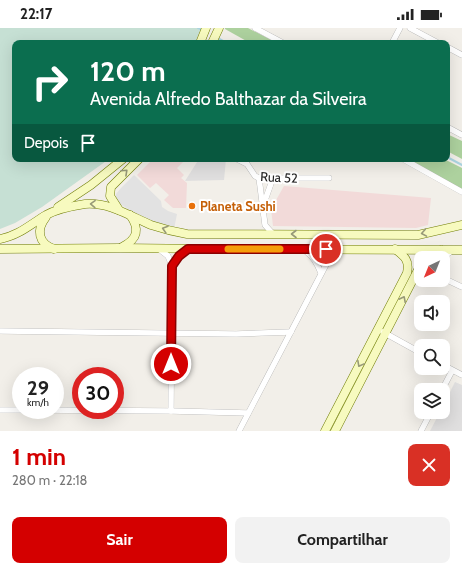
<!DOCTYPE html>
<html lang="pt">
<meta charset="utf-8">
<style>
body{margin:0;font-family:Cabin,sans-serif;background:#f2f2f2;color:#222;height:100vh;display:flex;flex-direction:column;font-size:15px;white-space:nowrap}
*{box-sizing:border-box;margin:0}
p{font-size:13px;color:#767676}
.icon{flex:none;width:22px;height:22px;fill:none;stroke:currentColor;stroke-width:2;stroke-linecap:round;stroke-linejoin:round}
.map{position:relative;height:403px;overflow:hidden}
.side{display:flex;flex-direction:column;background:#fff;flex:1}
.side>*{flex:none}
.hud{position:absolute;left:12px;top:12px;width:438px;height:122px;border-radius:8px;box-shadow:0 4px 16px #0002;background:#0b6e4f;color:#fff;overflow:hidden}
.needle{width:26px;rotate:223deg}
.fabs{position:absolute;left:414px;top:223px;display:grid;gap:8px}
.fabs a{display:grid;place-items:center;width:36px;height:36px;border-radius:8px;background:#fff;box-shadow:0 4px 16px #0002;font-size:20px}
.speed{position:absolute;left:12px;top:339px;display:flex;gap:8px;font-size:20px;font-weight:700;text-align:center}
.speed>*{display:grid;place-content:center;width:52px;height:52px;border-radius:50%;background:#fff;box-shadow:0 4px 16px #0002;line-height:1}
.speed small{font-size:10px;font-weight:400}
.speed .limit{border:6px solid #d22;background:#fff;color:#111}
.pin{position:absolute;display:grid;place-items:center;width:34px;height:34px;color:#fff;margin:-17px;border:2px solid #fff;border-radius:50%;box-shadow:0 1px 4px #0007}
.me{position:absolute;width:44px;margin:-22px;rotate:0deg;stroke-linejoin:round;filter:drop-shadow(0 0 3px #0008)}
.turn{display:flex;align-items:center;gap:14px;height:84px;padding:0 12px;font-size:18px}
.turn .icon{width:52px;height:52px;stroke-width:2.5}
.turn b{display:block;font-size:28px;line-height:34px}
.then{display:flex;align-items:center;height:38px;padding:0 12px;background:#0003;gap:8px;font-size:15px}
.round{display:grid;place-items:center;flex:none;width:42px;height:42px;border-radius:8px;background:#f2f2f2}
.head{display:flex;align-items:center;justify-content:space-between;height:68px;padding:0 12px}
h1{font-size:24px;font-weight:700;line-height:30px;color:#d40000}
.cta{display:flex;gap:8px;margin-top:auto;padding:8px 12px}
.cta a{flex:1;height:46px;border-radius:8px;background:#d40000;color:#fff;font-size:16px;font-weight:700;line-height:46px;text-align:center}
.cta a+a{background:#f2f2f2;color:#222}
.status{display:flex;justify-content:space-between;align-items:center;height:28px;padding:0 20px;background:#fff;direction:ltr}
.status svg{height:11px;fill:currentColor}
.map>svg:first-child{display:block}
.residential{fill:#e0dfdf}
.commercial{fill:#f2dad9}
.forest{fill:#add19e}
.wetland{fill:#c6e0d4}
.parking{fill:#e2e2e2}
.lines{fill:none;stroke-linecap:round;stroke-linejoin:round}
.stream{stroke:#aad3df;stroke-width:2}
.street-casing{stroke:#a9a9a9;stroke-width:6}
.secondary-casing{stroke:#707d05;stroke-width:9}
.street{stroke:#fff;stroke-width:5.5}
.secondary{stroke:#f7fabf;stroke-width:8}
.oneway{stroke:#979978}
.route-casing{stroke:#8a0000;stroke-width:10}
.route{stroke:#d40000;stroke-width:7}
.slow{stroke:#f59e0b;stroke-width:7}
.food-dot{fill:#e8710a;stroke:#fff;stroke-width:1.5}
.labels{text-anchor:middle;stroke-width:4;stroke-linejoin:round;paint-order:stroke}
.street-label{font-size:13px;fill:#222;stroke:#fff}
.food-label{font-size:13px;font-weight:bold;fill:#c56008;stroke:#fff;text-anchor:start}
</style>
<div class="status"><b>22:17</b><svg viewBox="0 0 49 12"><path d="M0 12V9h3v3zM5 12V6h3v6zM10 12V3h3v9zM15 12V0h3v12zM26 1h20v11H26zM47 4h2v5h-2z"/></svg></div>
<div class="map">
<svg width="462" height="403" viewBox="0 0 462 403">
<rect width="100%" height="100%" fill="#f2efe9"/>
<!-- residential -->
<g class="residential">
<polygon points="199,131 226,131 224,152 185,153"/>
<polygon points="455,354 462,357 462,403 430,403 440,384 443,384 443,378"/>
</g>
<!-- commercial -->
<g class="commercial">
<polygon points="153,131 186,131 177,140 184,147 181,150 187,155 186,180 173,180 164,172 169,167 156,155 150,160 137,147"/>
<polygon points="284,158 431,170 428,197 416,200 273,198 271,181"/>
</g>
<!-- forest -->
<g class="forest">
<polygon points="225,0 248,0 277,15 250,15 225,1"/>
<polygon points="447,106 462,113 462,131 447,123"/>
<polygon points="411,131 444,131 462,140 462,161 418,138"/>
</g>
<!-- wetland -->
<polygon class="wetland" points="0,0 201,0 195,15 15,15 15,131 109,131 42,179 15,195 0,201"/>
<!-- parking -->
<polygon class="parking" points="134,147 161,173 162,179 168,183 177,186 174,201 158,197 137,187 116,173 116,166 121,160"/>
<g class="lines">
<!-- stream -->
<g class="stream">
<polyline points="198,0 203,2"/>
<polyline points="218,10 227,15"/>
<polyline points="447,129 462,137"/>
</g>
<!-- street casing -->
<g class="street-casing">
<g id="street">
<polyline points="255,0 283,15"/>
<polyline points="410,0 438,15"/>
<polyline points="392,15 400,0"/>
<polyline points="447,19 462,27"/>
<polyline points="447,99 462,107"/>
<polyline points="237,131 247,136 255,148 259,150 329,150"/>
<polyline points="403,131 462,164"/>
<polyline points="259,150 265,197 273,206"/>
<polyline points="263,178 273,150"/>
<polyline points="159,221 168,228 172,238 171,383"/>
<path d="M 304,222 C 313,228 317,235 321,245"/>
<polyline points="442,230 453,222"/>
<polyline points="172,238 179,228 188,221"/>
<polyline points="443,250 462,259"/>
<polyline points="0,303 236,306 291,304"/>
<polyline points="383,304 421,325"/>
<polyline points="443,337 462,347"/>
<polyline points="442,362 452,343"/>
<polyline points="0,382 21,382"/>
<polyline points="30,382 171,383 248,385"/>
<polyline points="239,403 329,231 337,221"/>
<polyline points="421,403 431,384"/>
</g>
</g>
<!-- secondary casing -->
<g class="secondary-casing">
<g id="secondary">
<polyline points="200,15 206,0"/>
<polyline points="212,15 219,0"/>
<polyline points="58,179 91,157 123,131"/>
<polyline points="119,182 110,168 111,159 139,131"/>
<path d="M 46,189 C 36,202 38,215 54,221"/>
<path d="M 0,211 C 18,208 31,196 46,187 C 57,181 72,178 85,176 C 109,174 130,188 151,197 C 163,201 175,204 187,206 L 418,207 L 462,197"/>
<path d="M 122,219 C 138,211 140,201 130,187"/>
<polyline points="0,221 120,220 216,221 462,222"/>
<polyline points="428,230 441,222"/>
<path d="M 325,403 L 407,245 C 410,232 404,228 395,221"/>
<polyline points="335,403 421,236"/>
</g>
</g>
<!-- street -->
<use href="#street" class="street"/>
<!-- secondary -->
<use href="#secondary" class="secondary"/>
</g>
<!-- one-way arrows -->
<defs><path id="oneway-chevron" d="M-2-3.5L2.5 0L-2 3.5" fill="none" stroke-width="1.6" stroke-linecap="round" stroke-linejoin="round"/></defs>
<g class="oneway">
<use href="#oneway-chevron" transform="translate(125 144) rotate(-43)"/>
<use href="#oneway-chevron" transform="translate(93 176) rotate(-178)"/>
<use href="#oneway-chevron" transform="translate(165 201) rotate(-163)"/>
<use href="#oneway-chevron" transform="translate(424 205) rotate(170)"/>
<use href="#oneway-chevron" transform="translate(294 206) rotate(180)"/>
<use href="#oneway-chevron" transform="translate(403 271) rotate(-63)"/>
<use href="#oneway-chevron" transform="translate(360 336) rotate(118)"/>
</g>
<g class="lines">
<!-- route casing -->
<g class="route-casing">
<polyline id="route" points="171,336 172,238 179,228 188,221 326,221"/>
</g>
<!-- route -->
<use href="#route" class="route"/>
<!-- slow -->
<polyline class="slow" points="228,221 280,221"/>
</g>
<!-- markers -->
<circle class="food-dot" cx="192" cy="178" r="4"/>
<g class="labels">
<!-- street labels -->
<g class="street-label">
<text transform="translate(279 149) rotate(3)" y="5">Rua 52</text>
</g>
<!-- food labels -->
<g class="food-label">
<text x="200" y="183">Planeta Sushi</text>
</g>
</g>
</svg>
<div class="fabs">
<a><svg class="needle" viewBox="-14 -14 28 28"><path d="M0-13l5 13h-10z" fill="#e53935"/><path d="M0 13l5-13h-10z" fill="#767676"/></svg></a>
<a><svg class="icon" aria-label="sound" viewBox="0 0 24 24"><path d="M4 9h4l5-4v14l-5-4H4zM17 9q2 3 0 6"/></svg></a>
<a><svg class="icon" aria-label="search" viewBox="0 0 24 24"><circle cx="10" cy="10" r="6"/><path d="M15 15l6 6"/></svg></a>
<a><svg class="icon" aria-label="layers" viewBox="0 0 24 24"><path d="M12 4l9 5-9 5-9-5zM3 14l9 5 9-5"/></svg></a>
</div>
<div class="speed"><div>29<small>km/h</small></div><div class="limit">30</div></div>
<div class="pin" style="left:326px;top:221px;background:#d93025"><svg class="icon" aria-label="arrive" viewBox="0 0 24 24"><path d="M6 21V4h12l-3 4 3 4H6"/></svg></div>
<svg class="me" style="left:171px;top:336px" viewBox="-20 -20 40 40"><circle r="17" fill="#d40000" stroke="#fff" stroke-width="3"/><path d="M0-11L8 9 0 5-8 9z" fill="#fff"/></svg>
<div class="hud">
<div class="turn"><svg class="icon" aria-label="right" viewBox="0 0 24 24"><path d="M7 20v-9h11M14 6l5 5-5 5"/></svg><div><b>120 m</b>Avenida Alfredo Balthazar da Silveira</div></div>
<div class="then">Depois<svg class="icon" aria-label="arrive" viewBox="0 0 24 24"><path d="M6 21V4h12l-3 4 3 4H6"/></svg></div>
</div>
</div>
<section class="side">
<div class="head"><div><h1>1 min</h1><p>280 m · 22:18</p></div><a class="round" style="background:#d93025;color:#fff"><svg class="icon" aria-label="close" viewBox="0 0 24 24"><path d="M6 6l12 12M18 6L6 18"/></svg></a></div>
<div class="cta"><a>Sair</a><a>Compartilhar</a></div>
</section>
